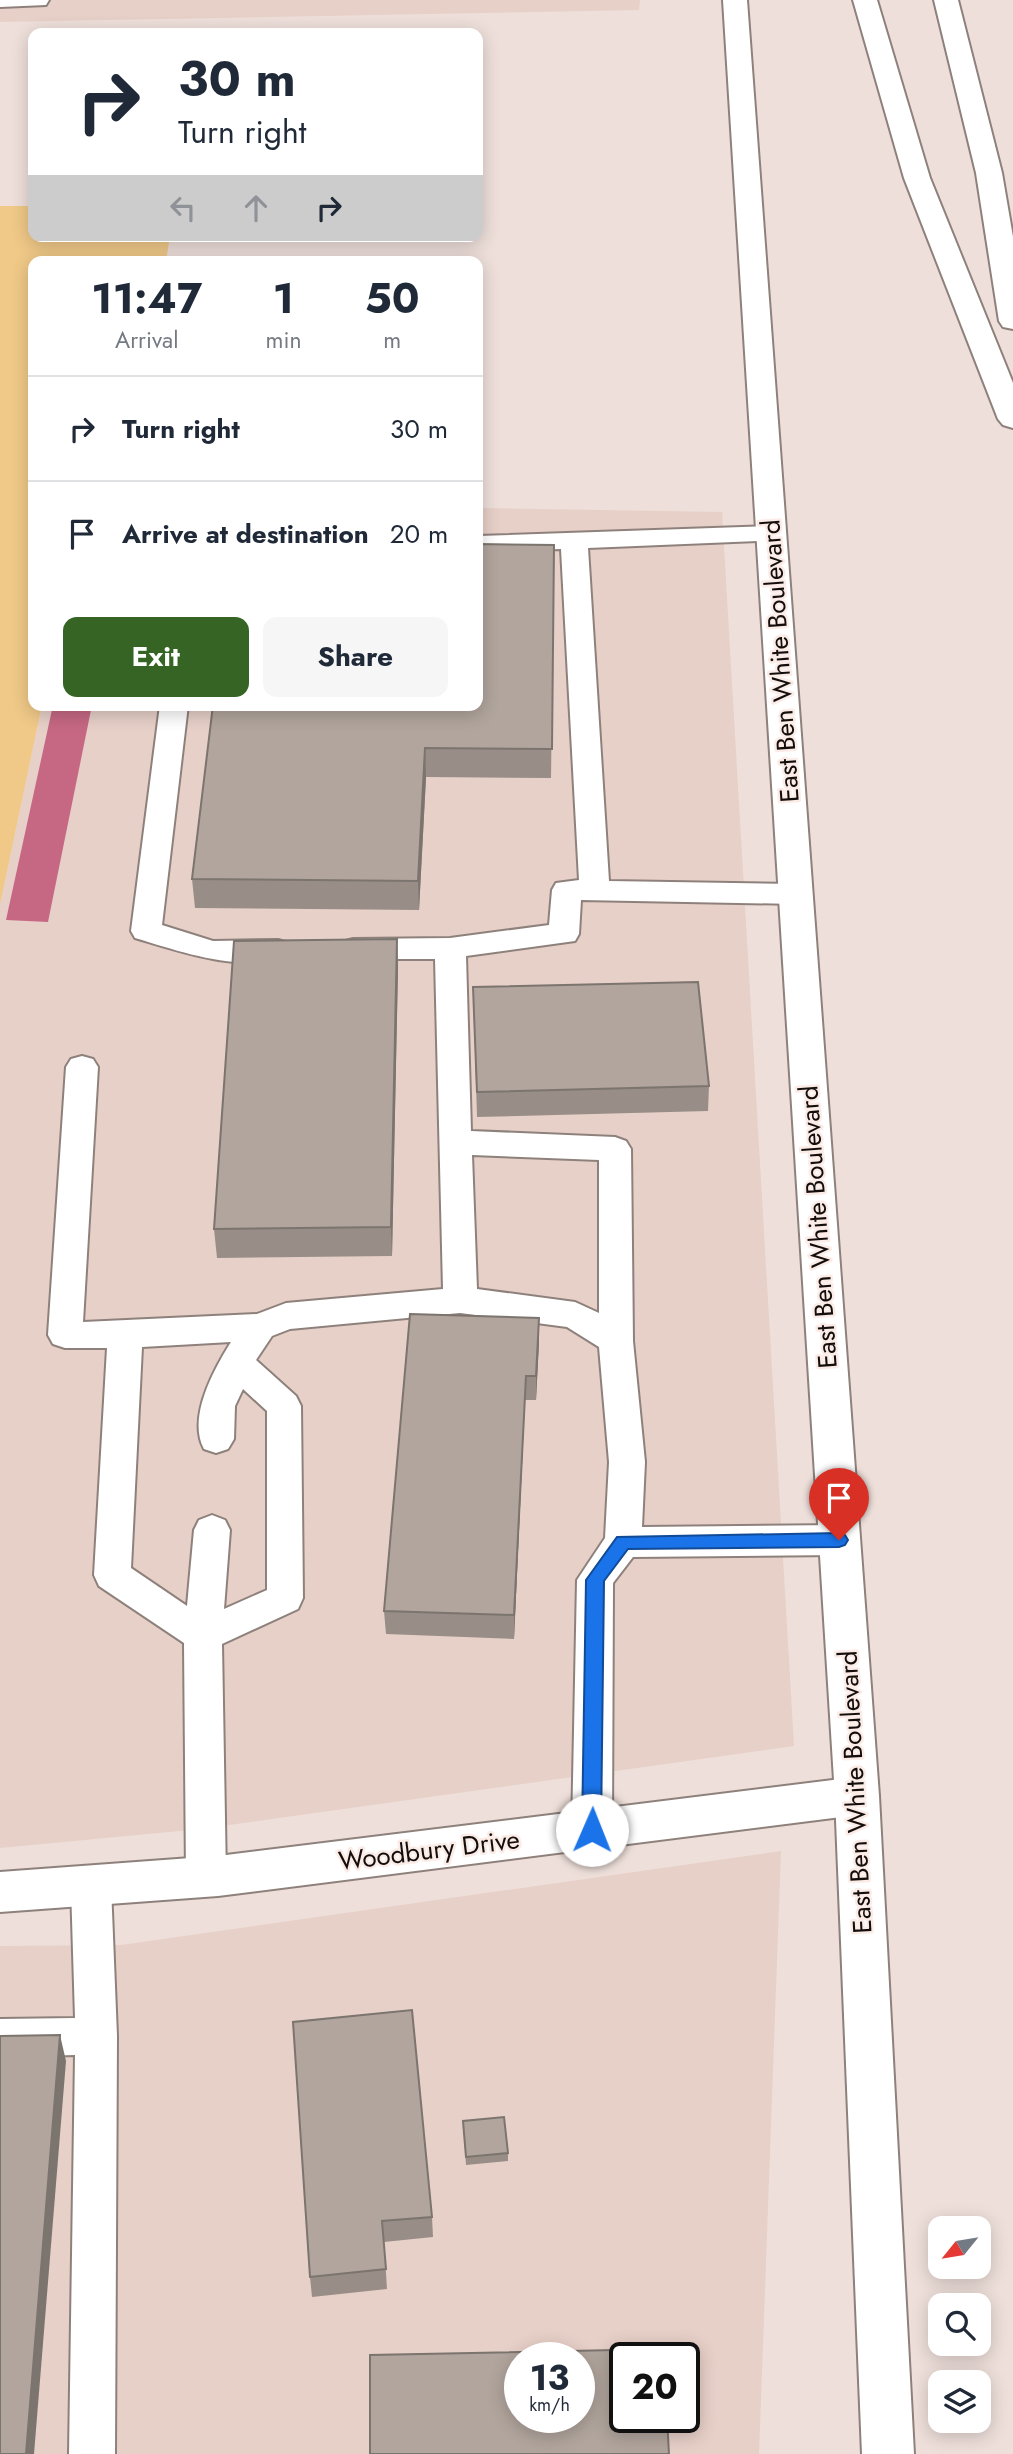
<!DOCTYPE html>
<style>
body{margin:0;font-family:Jost,sans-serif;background:#f6f6f7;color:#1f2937;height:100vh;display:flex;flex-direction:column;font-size:26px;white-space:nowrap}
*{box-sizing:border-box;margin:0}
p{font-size:23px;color:#747a83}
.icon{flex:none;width:38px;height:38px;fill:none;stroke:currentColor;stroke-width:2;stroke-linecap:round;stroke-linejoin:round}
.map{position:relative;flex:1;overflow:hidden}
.side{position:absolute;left:28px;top:256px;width:455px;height:455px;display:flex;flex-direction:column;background:#fff;border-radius:14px;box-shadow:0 4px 18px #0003}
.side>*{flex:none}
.hud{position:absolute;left:28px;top:28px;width:455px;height:214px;border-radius:14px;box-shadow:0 4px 18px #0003;background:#fff;color:#1f2937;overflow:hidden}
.needle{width:46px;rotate:240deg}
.fabs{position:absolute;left:928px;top:2216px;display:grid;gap:14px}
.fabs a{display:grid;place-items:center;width:63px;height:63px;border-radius:14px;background:#fff;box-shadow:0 4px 18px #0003;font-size:35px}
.speed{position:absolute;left:504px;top:2342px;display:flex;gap:14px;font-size:35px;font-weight:700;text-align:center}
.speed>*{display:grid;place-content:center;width:91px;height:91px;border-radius:50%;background:#fff;box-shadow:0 4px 18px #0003;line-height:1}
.speed small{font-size:18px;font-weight:400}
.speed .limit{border:4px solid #111;border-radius:10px;background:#fff;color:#111}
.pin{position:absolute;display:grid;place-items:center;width:60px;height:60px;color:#fff;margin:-72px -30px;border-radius:50% 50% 50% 0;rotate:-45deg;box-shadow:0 0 7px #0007}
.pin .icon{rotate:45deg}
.me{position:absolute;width:77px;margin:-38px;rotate:1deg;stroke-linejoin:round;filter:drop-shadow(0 0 5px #0008)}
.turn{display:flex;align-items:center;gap:24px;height:147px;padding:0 35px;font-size:32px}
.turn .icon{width:91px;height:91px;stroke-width:2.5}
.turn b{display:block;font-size:49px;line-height:60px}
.lanes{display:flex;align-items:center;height:66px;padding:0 35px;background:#0003;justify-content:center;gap:35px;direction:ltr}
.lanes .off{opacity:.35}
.eta{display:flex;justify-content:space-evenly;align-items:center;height:119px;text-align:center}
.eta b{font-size:42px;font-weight:700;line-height:49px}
.button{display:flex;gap:14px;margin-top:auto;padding:14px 35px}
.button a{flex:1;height:80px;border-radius:14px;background:#356424;color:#fff;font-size:28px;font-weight:700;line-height:80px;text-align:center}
.button a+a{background:#f6f6f7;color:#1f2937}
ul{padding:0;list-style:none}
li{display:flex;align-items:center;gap:21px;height:105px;padding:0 35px;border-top:2px solid #e0e1e3}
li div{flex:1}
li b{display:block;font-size:26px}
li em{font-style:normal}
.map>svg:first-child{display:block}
.built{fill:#e7d0c8;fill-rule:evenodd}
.green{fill:#f0c988}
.water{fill:#c66884}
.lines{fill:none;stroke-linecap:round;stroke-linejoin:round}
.service-casing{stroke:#8e817c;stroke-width:4}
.minor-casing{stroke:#8e817c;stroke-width:4}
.secondary-casing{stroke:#8e817c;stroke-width:4}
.motorway-casing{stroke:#8e817c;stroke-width:4}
.service{fill:#fff;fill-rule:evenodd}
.minor{fill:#fff;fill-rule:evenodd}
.secondary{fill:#fff;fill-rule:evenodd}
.motorway{fill:#fff;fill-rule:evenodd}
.wall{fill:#988e87}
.shaded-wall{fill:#7c746e}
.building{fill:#b1a59d;stroke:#7c746e;stroke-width:2;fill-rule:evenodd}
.route{fill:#1a73e8;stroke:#114b97;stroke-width:2}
.labels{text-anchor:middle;stroke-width:5;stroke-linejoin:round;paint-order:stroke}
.street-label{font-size:26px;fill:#130e0c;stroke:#fcece7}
</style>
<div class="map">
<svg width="1013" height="2454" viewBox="0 0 1013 2454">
<rect width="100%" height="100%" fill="#eedfda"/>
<!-- built -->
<g class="built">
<polygon points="0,0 640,0 639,10 0,22"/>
<polygon points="478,508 722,512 794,1746 201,1829 0,1848 0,905 42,705 478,705"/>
<path d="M 781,1851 L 759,2454 L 0,2454 L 0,1946 L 121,1945 ZM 520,2357 L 579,2357 L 579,2417 L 520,2417 ZM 625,2357 L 684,2357 L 684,2417 L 625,2417 Z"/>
</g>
<!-- green -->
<polygon class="green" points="0,206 33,206 33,236 170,236 166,261 33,261 33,705 42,705 0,905"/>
<!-- water -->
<polygon class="water" points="53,705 92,705 48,922 6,920"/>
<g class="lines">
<!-- service casing -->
<g class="service-casing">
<g id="service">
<path d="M 771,526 L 780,528 L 784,534 L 780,540 L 588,548 L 609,881 L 796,884 L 807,887 L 811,894 L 807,901 L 796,904 L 581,900 L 579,934 L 575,941 L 466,956 L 471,1131 L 615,1137 L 626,1141 L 631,1149 L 633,1341 L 645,1462 L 642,1527 L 839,1525 L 852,1530 L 857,1540 L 852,1550 L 839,1555 L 633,1557 L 613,1583 L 612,1830 L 606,1842 L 592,1847 L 578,1842 L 572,1830 L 577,1580 L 605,1538 L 609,1462 L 599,1347 L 567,1327 L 460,1313 L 290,1329 L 272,1336 L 256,1360 L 296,1396 L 301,1406 L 303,1598 L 298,1609 L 222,1644 L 226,1877 L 220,1889 L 206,1895 L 192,1889 L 186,1877 L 184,1643 L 99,1586 L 94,1575 L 107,1348 L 65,1348 L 53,1344 L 48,1335 L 66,1067 L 71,1059 L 82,1056 L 93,1059 L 98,1067 L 83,1322 L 257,1314 L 286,1303 L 443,1289 L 435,959 L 353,959 L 342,956 L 338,949 L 342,942 L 353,939 L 450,938 L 549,925 L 552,890 L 556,883 L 579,880 L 561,549 L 478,552 L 478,536 ZM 472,1155 L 599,1160 L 599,1313 L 575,1302 L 477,1289 ZM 231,1342 C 214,1369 187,1418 204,1449 L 216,1453 L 228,1449 L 234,1439 L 235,1406 L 243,1389 L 267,1411 L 267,1590 L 224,1609 L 230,1530 L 225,1520 L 212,1515 L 199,1520 L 194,1530 L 187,1606 L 131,1568 L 142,1347 Z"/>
<path d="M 160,705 L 188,705 L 162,925 L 213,941 L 278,940 L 289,943 L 293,950 L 289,957 C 237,972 185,953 135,938 L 131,931 Z"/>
<polygon points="91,1868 105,1874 111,1886 117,2036 115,2454 69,2454 75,2055 0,2057 0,2019 75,2018 71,1886 77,1874"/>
</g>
</g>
<!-- minor casing -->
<g class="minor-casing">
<g id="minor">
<polygon points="0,0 49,0 46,5 0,7"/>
<polygon points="857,1777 873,1782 879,1796 873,1810 857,1815 218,1896 0,1912 0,1872 218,1856"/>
</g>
</g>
<!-- secondary casing -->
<g class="secondary-casing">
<polygon id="secondary" points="723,0 747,0 879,1796 914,2454 862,2454 835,1796"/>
</g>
<!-- motorway casing -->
<g class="motorway-casing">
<g id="motorway">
<polygon points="853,0 877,0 930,178 1013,383 1013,428 1003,425 998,419 904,178"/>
<polygon points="934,0 958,0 1002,173 1013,237 1013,329 1003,327 999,321 976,173"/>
</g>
</g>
<!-- service -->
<use href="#service" class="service"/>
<!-- minor -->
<use href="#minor" class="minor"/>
<!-- secondary -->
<use href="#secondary" class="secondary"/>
<!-- motorway -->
<use href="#motorway" class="motorway"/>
</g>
<!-- wall -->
<g class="wall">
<polygon points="554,545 551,778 426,777 419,910 195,908 192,879"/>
<polygon points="397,939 398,968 392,1256 217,1258 214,1229"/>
<polygon points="473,987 709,1086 708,1111 477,1117"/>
<polygon points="539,1342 536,1400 525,1400 514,1639 386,1634 384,1611"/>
<polygon points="293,2022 432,2217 433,2237 384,2242 387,2289 312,2297 310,2277"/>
<polygon points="463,2121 508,2153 508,2161 466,2165"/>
</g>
<!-- shaded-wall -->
<g class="shaded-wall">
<polygon points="425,748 426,777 419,910 418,881"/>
<polygon points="397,939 398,968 392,1256 391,1227"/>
<polygon points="539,1318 539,1342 536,1400 536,1376"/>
<polygon points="526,1376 525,1400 514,1639 514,1615"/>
<polygon points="60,2035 66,2061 34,2454 26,2454"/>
</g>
<!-- building -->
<g class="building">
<polygon points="478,544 554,545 552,749 425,748 418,881 192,879 213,705 478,705"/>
<polygon points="397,939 391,1227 214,1229 234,941"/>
<polygon points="698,982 709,1086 477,1092 473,987"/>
<polygon points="410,1314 539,1318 536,1376 526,1376 514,1615 384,1611"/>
<polygon points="412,2010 432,2217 382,2221 386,2269 310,2277 293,2022"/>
<polygon points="60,2035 26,2454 0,2454 0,2036"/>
<polygon points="504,2117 508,2153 466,2157 463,2121"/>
<path d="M 663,2349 L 664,2357 L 625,2357 L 625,2417 L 667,2417 L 669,2454 L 370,2454 L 370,2355 ZM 520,2357 L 579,2357 L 579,2417 L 520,2417 Z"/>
</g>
<!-- route -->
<polygon class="route" points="839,1533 845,1535 848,1540 845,1545 839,1547 628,1549 604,1581 601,1830 598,1836 592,1838 585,1836 582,1830 586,1580 617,1537"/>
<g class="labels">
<!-- street labels -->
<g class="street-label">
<text transform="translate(780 661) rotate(-94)" y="9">East Ben White Boulevard</text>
<text transform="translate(818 1227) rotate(-94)" y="9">East Ben White Boulevard</text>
<text transform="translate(855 1792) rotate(-93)" y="9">East Ben White Boulevard</text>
<text transform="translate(429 1850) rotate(-7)" y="9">Woodbury Drive</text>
</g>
</g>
</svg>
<div class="fabs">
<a><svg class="needle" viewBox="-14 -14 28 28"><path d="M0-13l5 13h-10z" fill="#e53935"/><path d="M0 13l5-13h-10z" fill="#747a83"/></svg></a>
<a><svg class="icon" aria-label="search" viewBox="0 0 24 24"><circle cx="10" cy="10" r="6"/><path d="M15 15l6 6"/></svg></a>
<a><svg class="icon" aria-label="layers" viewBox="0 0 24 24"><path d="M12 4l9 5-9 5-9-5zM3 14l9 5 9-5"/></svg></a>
</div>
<div class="speed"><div>13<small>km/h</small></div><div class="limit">20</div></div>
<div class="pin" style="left:839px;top:1540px;background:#d93025"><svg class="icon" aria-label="arrive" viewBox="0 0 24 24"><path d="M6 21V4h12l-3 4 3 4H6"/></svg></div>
<svg class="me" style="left:592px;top:1830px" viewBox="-20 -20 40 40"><circle r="19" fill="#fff"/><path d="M0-13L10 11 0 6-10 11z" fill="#1a73e8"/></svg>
<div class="hud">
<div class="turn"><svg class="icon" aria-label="right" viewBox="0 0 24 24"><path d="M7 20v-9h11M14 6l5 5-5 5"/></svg><div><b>30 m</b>Turn right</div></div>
<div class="lanes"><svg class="icon off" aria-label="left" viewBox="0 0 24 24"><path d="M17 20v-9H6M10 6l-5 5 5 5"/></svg><svg class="icon off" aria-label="ahead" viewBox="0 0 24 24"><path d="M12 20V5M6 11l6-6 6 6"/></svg><svg class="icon" aria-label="right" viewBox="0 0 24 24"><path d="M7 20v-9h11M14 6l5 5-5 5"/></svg></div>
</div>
<section class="side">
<div class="eta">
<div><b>11:47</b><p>Arrival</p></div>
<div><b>1</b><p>min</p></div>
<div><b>50</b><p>m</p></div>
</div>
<ul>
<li><svg class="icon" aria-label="right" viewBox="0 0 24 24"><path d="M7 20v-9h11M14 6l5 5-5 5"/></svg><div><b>Turn right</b></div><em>30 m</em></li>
<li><svg class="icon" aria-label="arrive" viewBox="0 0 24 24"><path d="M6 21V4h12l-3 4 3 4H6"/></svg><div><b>Arrive at destination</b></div><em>20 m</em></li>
</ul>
<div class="button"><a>Exit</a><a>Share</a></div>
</section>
</div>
